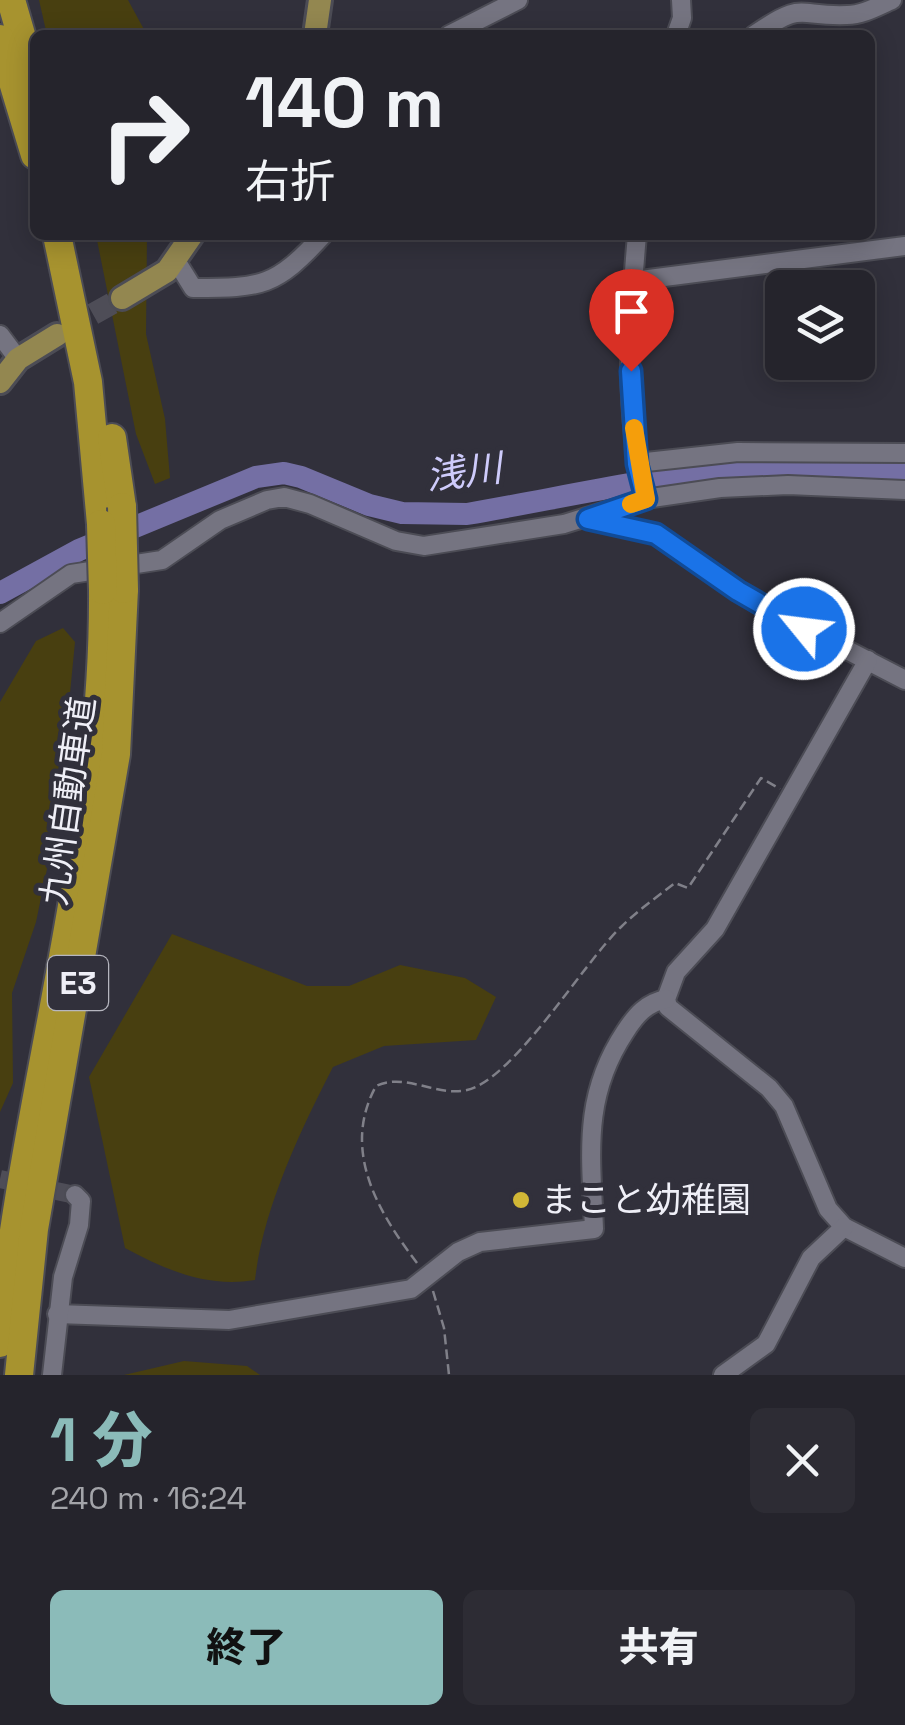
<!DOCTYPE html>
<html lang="ja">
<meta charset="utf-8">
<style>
body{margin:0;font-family:"Space Grotesk","Noto Sans JP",sans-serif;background:#2d2c34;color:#f1f3f6;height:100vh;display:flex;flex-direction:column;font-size:38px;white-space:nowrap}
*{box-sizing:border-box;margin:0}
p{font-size:32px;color:#a3a4a9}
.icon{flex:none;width:55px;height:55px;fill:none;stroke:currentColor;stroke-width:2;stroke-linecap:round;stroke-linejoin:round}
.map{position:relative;height:1375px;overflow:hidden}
.drawer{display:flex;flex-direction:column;background:#25242c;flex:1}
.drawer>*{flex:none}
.guide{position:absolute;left:30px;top:30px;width:845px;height:210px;border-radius:15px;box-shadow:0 5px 25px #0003,0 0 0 2px #424148;background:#25242c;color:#f1f3f6;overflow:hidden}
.controls{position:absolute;left:765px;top:270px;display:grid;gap:20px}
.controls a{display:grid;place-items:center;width:110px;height:110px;border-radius:15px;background:#25242c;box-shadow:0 5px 25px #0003,0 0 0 2px #424148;font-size:50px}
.pin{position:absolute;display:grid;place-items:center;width:85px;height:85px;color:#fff;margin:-102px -42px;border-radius:50% 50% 50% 0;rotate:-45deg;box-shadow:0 0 10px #0007}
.pin .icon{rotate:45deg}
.me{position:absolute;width:110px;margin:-55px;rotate:299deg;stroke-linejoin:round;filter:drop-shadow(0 0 8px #0008)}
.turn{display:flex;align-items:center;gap:35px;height:210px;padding:0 50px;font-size:45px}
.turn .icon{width:130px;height:130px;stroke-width:2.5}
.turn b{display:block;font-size:70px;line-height:85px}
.round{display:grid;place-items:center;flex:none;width:105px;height:105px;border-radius:15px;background:#2d2c34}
.summary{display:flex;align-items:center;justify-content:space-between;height:170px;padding:0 50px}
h1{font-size:60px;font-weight:800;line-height:75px;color:#8bbbb9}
.button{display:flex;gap:20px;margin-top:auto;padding:20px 50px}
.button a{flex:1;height:115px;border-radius:15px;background:#8bbbb9;color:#111;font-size:40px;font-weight:800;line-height:115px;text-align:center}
.button a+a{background:#2d2c34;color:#f1f3f6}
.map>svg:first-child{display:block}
.green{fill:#483f10}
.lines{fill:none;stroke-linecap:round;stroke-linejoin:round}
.river{stroke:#746fa4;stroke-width:22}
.minor-tunnel{stroke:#4e4d57;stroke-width:18;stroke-dasharray:18 9;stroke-linecap:butt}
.major-tunnel{stroke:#4e4d57;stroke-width:22;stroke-dasharray:22 11;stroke-linecap:butt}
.minor-casing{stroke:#4c4c55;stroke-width:22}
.major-casing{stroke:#4c4c55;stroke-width:28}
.highway-casing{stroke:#4c4c55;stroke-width:32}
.path{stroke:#808089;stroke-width:2.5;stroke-dasharray:10 5;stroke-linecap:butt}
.minor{stroke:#757481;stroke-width:18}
.major{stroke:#938750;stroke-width:22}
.highway{stroke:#a7932f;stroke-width:28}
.highway-bridge-casing{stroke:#4c4c55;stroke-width:32;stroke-linecap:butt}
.highway-bridge{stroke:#a7932f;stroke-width:28}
.route-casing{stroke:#114b97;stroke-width:25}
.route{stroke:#1a73e8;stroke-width:18}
.slow{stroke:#f59e0b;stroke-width:18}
.poi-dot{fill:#d1b736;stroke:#31303b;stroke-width:4}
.labels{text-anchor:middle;stroke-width:10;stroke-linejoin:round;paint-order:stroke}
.shield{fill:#31303b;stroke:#b6b6bf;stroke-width:2.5}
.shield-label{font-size:32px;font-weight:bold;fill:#efeff7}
.street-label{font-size:35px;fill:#efeff7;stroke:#31303b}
.poi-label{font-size:35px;fill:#efeff7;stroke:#31303b;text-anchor:start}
.water-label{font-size:38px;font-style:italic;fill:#cecbfb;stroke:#31303b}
</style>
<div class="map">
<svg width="905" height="1375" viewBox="0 0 905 1375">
<rect width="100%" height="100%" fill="#31303b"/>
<!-- green -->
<g class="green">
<polygon points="39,0 128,0 147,35 47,35"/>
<polygon points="96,235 147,235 146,334 165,419 170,478 155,484 136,434"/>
<polygon points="63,628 75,642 58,816 36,922 12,993 13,1083 0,1112 0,702 36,641"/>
<path d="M 172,934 L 307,986 L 349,986 L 400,965 L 465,978 L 496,997 L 476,1040 L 384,1046 L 333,1067 C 300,1131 263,1209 255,1280 C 207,1288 166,1270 125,1248 L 89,1077 Z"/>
<polygon points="184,1361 247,1366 260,1375 124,1375"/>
</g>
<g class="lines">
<!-- river -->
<path class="river" d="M 0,593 L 79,550 L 256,477 L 284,473 L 301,477 L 369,505 L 402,513 L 467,514 C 613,489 755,451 905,471"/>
<!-- minor-tunnel -->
<polyline class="minor-tunnel" points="0,1179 75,1195"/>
<!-- major-tunnel -->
<polyline class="major-tunnel" points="64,330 122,298"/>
<!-- minor casing -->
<g class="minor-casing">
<g id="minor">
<polyline points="449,35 518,0"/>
<polyline points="676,35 682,18 681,0"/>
<path d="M 754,35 C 805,0 795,17 847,15 C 863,15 878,6 892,0"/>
<path d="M 637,235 C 629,323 624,413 645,499"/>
<path d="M 175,259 L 193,288 C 263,288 275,287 323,235"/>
<polyline points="633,281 905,246"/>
<polyline points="0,335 18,359"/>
<polyline points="637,463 738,452 905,453"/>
<polyline points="593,520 655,534 756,603 905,680"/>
<polyline points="0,623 71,574 162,560 220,520 267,500 284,497 310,504 396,541 424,546 564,524 645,499 720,488 788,485 905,490"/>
<polyline points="868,660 715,929 676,972 666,999 668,1007 769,1088 784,1106 828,1209 844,1227 905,1258"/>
<path d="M 57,1314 L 229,1320 L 411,1289 L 458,1252 L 480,1242 L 594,1229 C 591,1154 582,1097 625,1032 C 636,1015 646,1003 666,999"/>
<polyline points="52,1375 63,1277 79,1225 81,1201 75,1195"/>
<polyline points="723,1375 766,1344 811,1258 844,1227"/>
</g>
</g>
<!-- major casing -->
<g class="major-casing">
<g id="major">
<polyline points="315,35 320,0"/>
<polyline points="122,298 167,271 192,235"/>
<polyline points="0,382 18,359 57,335"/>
</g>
</g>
<!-- highway casing -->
<g class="highway-casing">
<g id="highway">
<polyline points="11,0 35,83"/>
<polyline points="0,39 35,155"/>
<polyline points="57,235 88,382 101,524"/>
<polyline points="112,438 122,507"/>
<path d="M 0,1343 C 24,1090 105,845 103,590"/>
<polyline points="19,1375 34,1229 116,754 124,589"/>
</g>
</g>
<!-- path -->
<g class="path">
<path d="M 417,1263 C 378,1212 341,1150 376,1086 C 405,1072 436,1097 467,1090 C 514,1079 584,962 621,927 C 637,911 657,897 675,883 L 688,888 L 761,778 L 780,789"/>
<polyline points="433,1291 444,1328 449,1375"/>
</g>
<!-- minor -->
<use href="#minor" class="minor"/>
<!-- major -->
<use href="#major" class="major"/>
<!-- highway -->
<use href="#highway" class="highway"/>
<!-- highway-bridge casing -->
<g class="highway-bridge-casing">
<g id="highway-bridge">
<polyline points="122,507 124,589"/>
<polyline points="101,524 103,590"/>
</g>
</g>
<!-- highway-bridge -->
<use href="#highway-bridge" class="highway-bridge"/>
</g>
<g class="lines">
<!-- route casing -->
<g class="route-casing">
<polyline id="route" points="631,371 637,464 646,499 588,519 656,534 738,591 804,629"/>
</g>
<!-- route -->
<use href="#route" class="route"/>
<!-- slow -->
<polyline class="slow" points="631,504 646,499 634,428"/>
</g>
<!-- markers -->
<circle class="poi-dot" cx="521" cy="1200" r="10"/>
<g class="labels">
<!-- shield labels -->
<rect class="shield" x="48" y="956" width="60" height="54" rx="8"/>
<g class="shield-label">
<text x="78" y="994">E3</text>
</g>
<!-- street labels -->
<g class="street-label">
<text transform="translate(68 801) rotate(-82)" y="12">九州自動車道</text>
</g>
<!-- poi labels -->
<g class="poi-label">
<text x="541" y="1212">まこと幼稚園</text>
</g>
<!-- water labels -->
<g class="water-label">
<text transform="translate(464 472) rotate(-7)" y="13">浅川</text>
</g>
</g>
</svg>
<div class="controls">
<a><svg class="icon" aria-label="layers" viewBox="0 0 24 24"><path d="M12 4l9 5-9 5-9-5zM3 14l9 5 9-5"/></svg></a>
</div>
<div class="pin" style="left:631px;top:371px;background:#d93025"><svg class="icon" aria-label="arrive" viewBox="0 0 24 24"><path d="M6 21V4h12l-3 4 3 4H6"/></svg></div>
<svg class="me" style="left:804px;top:629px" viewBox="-20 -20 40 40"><circle r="17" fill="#1a73e8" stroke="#fff" stroke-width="3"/><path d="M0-11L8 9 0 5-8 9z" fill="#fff"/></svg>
<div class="guide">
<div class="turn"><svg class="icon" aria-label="right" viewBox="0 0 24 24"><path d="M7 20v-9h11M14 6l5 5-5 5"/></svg><div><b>140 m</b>右折</div></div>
</div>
</div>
<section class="drawer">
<div class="summary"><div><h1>1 分</h1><p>240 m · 16:24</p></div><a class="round"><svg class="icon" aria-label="close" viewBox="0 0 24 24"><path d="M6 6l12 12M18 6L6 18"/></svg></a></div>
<div class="button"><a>終了</a><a>共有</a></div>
</section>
